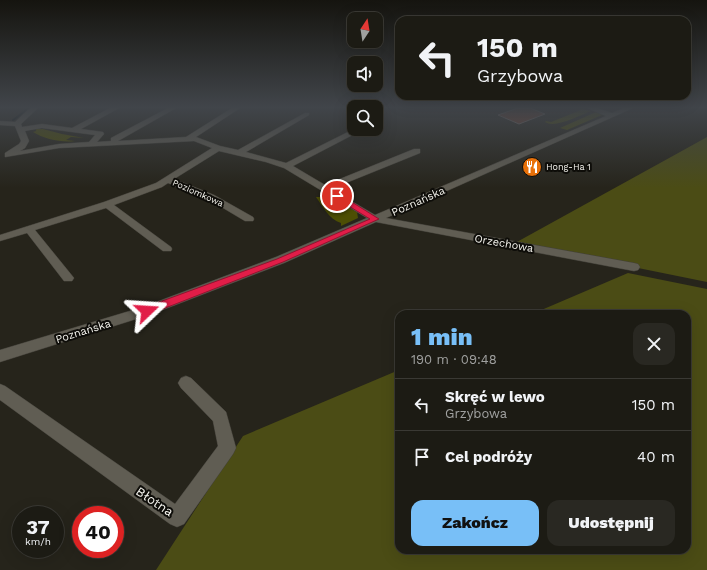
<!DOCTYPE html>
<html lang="pl">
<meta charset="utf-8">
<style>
body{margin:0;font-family:"Work Sans",sans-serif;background:#292822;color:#f1f3f6;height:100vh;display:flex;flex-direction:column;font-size:15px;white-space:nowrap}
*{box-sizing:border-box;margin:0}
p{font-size:13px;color:#a0a1a0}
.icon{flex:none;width:22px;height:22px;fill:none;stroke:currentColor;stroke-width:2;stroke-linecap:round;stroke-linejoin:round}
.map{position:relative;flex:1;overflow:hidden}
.drawer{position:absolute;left:395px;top:310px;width:296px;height:244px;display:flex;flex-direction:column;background:#1c1b14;border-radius:12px;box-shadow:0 4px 16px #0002,0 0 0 1px #3a3934}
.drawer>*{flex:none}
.top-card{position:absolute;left:395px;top:16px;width:296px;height:84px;border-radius:12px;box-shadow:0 4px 16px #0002,0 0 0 1px #3a3934;background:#1c1b14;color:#f1f3f6;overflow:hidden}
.needle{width:26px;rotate:12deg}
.fabs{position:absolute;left:347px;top:12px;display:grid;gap:8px}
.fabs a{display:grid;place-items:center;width:36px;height:36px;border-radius:8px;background:#1c1b14;box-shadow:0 4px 16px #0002,0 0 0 1px #3a3934;font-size:20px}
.speed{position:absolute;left:12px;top:506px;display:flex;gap:8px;font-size:20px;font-weight:700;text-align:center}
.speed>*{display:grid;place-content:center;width:52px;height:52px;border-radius:50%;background:#1c1b14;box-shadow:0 4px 16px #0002,0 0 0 1px #3a3934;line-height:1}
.speed small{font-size:10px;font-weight:400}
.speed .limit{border:6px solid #d22;background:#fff;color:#111}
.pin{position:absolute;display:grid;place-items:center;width:34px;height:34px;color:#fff;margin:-17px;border:2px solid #fff;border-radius:50%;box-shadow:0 1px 4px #0007}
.me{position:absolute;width:44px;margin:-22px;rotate:70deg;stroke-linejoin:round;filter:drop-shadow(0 0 3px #0008)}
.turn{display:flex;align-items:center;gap:14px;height:84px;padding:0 16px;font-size:18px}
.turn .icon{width:52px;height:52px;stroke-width:2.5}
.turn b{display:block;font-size:28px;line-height:34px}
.round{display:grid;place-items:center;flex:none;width:42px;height:42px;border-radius:12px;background:#292822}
.headline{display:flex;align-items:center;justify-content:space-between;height:68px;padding:0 16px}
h1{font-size:24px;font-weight:800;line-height:30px;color:#78bff7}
.cta{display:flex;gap:8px;margin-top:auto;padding:8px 16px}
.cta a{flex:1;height:46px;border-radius:12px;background:#78bff7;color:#111;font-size:16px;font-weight:800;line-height:46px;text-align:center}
.cta a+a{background:#292822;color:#f1f3f6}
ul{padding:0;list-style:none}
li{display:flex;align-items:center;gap:12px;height:52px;padding:0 16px;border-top:1px solid #3a3934}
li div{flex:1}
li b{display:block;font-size:15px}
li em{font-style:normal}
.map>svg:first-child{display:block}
.green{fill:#4d4e04}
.forest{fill:#4b4c15}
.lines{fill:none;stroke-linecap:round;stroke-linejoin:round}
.stream{stroke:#020c0e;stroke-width:2}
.building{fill:#7f402c;stroke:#877b77}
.minor-casing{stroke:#424039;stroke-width:1}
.minor{fill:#605d53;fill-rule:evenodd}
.route{fill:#e11d48;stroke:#92132f}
.labels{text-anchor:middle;stroke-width:4;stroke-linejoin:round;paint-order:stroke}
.far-poi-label{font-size:9px;fill:#f6f5ef;stroke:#0e0d09;text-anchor:start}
.far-street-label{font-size:9px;fill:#f6f5ef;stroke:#0e0d09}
.street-label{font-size:11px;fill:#f6f5ef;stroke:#0e0d09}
.near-street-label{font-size:13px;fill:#f6f5ef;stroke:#0e0d09}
</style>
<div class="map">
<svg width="707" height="570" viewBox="0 0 707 570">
<rect width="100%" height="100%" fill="#26241b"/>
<!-- green -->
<g class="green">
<path d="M 578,108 L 591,111 C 580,115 555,129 545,122 L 546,121 L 551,122 L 581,110 Z"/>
<polygon points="596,112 602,115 567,130 560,128"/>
<path d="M 36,129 L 43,129 L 62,134 L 84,138 L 71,137 L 66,140 L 75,141 C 62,143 44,139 33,132 L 36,131 Z"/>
<path d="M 316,197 L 333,197 L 357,212 L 358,218 L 341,226 L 341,223 C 329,219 323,207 316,197 Z"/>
</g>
<!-- forest -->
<g class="forest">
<polygon points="707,137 707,282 515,243 680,152"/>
<polygon points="628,273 707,289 707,570 156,570 243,436 399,370 399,550 687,550 687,314 532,314"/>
</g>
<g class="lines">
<!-- stream -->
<polyline class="stream" points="13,120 29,108"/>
</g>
<!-- building -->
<polygon class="building" points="518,108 530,108 545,114 519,124 498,115"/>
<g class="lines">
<!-- minor casing -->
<g class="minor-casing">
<g id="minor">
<path d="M 30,108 L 38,108 L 21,124 L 22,127 L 42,124 L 72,128 L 110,108 L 119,108 L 81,129 L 103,132 L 104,134 L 97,142 L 111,141 L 111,138 L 168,108 L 176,108 L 118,141 L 186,137 L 232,108 L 240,108 L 196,137 L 220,146 L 238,150 L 305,113 L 309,113 L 309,115 L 246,152 L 286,163 L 354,129 L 364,129 L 293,166 L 325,185 L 414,149 L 420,149 L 420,153 L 331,189 L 375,215 L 606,116 L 587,108 L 597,108 L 612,113 L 624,108 L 633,108 L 386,218 L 634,263 L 638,264 L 640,267 L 638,270 L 634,271 L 376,222 L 284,263 L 152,314 L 0,362 L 0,350 L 143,307 L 276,257 L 367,218 L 284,168 L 266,162 L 219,151 L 174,179 L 214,195 L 253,217 L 254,219 L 253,221 L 245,221 L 208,199 L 168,183 L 162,187 L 114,205 L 171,247 L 172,249 L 171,251 L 163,251 L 106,208 L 35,230 L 74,278 L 72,281 L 64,281 L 27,233 L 0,241 L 0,235 L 104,202 L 156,183 L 212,148 L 194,141 L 59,148 L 5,157 L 5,153 L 19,144 L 21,141 L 15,126 L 0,125 L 0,121 L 15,122 ZM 42,128 L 95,135 L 89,142 L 59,144 L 20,151 L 25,148 L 29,141 L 25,131 Z"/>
<polygon points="186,376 191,378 226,412 236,448 233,454 184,524 177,527 170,524 0,400 0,384 5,386 175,504 218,446 213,421 181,388 178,383 181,378"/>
</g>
</g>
<!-- minor -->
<use href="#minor" class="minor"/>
</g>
<!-- sky -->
<linearGradient id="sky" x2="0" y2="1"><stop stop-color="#15140f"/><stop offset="0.57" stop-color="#41454a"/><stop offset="1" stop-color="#41454a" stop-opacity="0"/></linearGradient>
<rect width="707" height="188" fill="url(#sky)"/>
<!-- route -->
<polygon class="route" points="334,194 339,194 379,219 283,262 150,314 143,314 142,311 143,308 277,259 370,219 334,197"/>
<!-- icons -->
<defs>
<g id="restaurant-disc" transform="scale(1)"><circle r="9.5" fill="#e8710a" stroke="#0e0d09"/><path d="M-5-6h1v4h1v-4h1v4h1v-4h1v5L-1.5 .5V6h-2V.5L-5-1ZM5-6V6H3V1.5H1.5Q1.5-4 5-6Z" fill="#fff"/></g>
</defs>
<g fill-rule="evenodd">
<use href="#restaurant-disc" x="532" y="167"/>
</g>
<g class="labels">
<!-- far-poi labels -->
<g class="far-poi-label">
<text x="546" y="170">Hong-Ha 1</text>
</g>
<!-- far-street labels -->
<g class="far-street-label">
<text transform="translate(198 193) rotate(24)" y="3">Poziomkowa</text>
</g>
<!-- street labels -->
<g class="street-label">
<text transform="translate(418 201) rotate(-24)" y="4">Poznańska</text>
<text transform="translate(504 243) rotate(10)" y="4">Orzechowa</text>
<text transform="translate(83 331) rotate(-17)" y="4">Poznańska</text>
</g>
<!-- near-street labels -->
<g class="near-street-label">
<text transform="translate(155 501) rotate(34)" y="5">Błotna</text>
</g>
</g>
</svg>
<div class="fabs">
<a><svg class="needle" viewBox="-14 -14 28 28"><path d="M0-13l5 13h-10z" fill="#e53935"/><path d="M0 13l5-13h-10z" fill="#a0a1a0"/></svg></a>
<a><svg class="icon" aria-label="sound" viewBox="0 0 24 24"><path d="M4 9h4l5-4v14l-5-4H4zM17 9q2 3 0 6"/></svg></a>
<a><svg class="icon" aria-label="search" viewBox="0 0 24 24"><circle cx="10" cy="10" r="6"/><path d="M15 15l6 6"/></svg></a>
</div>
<div class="speed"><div>37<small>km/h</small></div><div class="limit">40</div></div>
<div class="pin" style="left:337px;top:196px;background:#d93025"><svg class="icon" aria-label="arrive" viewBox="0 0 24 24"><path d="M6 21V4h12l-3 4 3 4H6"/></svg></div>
<svg class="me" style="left:147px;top:311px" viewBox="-20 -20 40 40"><path d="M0-17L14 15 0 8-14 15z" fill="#e11d48" stroke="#fff" stroke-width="4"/></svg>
<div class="top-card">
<div class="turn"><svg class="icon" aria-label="left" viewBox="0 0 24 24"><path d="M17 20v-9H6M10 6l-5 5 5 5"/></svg><div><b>150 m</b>Grzybowa</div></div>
</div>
<section class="drawer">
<div class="headline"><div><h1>1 min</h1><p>190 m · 09:48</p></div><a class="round"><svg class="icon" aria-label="close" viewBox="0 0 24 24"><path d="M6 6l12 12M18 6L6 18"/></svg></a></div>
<ul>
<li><svg class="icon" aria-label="left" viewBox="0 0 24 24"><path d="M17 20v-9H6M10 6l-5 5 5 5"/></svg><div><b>Skręć w lewo</b><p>Grzybowa</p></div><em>150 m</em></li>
<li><svg class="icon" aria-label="arrive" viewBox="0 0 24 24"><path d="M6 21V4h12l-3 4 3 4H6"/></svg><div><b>Cel podróży</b></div><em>40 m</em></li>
</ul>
<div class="cta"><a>Zakończ</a><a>Udostępnij</a></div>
</section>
</div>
